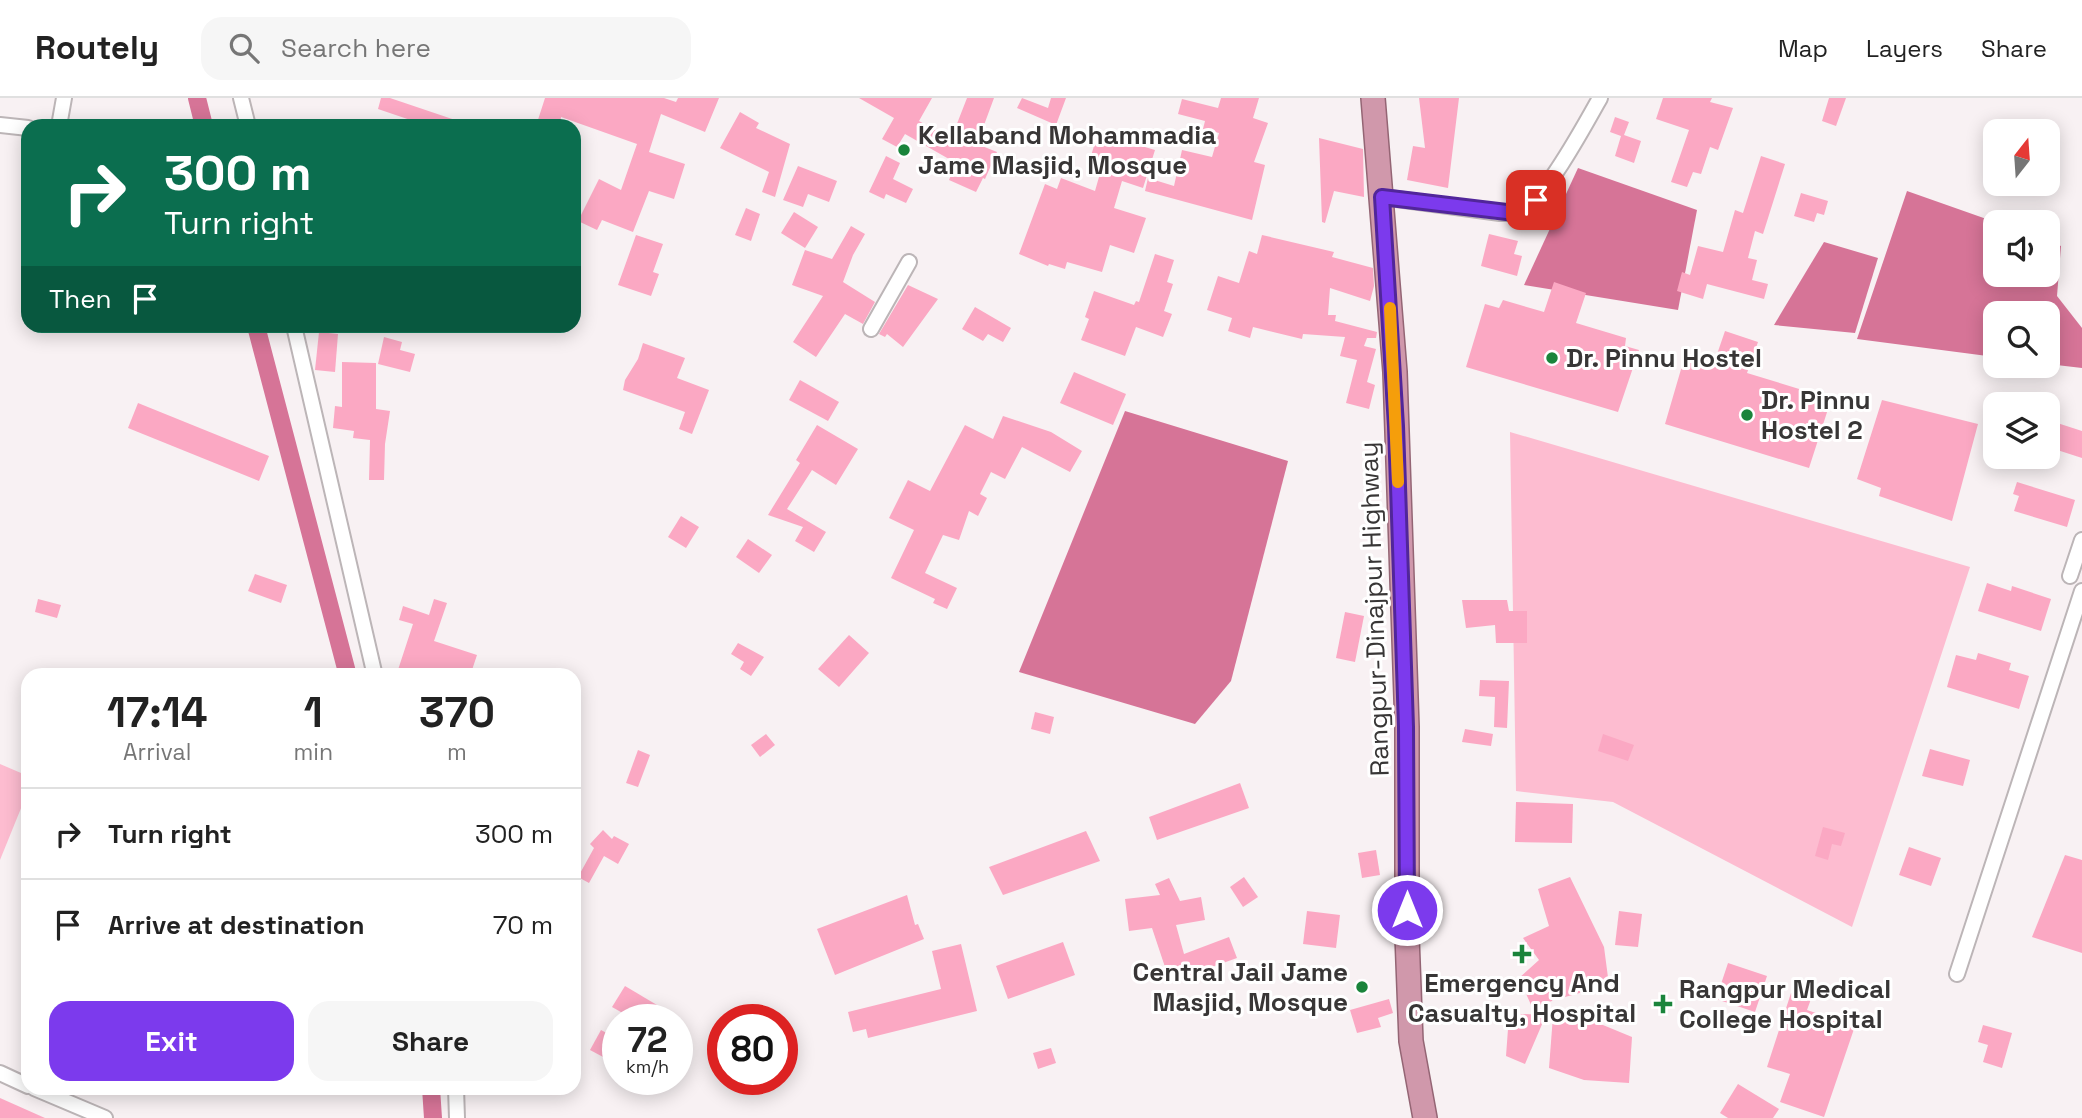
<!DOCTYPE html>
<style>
body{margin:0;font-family:"Space Grotesk",sans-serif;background:#f6f6f6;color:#222;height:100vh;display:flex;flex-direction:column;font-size:26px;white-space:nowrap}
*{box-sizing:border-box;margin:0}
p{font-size:23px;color:#767676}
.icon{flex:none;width:38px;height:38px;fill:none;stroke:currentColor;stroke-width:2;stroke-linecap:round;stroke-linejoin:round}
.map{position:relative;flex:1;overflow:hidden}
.details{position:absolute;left:21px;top:570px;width:560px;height:427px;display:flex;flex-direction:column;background:#fff;border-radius:21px;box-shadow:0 4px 18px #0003}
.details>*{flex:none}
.guide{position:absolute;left:21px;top:21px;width:560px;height:214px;border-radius:21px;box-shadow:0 4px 18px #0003;background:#0b6e4f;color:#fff;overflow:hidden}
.needle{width:46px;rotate:17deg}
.fabs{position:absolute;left:1983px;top:21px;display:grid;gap:14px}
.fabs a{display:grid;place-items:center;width:77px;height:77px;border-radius:14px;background:#fff;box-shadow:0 4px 18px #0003;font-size:35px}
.speed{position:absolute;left:602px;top:906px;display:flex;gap:14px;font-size:35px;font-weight:700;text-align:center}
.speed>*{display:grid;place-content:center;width:91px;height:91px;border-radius:50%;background:#fff;box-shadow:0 4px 18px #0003;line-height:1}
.speed small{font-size:18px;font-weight:400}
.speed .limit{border:10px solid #d22;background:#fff;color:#111}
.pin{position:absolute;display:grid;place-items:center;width:60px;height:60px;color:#fff;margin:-30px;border-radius:14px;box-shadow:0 4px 10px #0006}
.me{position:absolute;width:77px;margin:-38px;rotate:0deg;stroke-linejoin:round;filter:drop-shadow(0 0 5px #0008)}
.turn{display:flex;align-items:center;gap:24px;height:147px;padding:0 28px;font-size:32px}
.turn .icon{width:91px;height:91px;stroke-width:2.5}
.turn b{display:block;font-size:49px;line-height:60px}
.then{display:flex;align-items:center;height:66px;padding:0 28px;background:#0003;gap:14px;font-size:26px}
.eta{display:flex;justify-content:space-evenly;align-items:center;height:119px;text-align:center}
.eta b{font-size:42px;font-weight:700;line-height:49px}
.button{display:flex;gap:14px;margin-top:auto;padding:14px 28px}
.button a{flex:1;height:80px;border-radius:21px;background:#7c3aed;color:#fff;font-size:28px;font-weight:700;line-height:80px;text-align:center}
.button a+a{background:#f6f6f6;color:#222}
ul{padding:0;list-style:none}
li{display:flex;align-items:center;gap:21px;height:91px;padding:0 28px;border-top:2px solid #e0e0e0}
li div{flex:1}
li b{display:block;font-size:26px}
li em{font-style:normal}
header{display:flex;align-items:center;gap:42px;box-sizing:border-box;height:98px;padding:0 35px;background:#fff;border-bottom:2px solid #e0e0e0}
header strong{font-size:33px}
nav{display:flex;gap:38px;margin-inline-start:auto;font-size:24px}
.search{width:490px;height:63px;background:#f6f6f6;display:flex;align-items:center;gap:18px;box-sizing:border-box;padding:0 24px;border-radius:21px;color:#767676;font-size:26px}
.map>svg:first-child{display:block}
.green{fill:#fdbcd0}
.water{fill:#d67497}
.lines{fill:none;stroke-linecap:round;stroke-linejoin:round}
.canal{stroke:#d67497;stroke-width:18}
.building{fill:#fba8c3}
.minor-casing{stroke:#bcb5b7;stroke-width:18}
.trunk-casing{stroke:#946574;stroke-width:26}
.minor{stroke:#fff;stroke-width:14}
.trunk{stroke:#d098ab;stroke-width:23}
.route-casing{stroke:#51269a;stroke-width:18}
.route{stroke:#7c3aed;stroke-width:12}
.slow{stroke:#f59e0b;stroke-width:12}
.poi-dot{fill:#1a843b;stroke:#fff;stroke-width:2.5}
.labels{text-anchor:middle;stroke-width:6;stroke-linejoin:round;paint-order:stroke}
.poi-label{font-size:26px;font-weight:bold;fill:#383636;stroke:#fff;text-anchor:start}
.street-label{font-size:26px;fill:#383636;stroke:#fff}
</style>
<header>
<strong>Routely</strong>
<div class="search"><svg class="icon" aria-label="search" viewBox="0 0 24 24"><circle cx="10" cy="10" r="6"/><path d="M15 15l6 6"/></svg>Search here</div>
<nav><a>Map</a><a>Layers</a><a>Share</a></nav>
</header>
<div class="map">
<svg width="2082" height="1020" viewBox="0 0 2082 1020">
<rect width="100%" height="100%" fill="#f8f1f3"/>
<!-- green -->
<g class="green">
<polygon points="1510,334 1970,469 1852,829 1613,704 1516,693"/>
<polygon points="0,666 28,678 28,693 0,762"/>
</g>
<!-- water -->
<g class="water">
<polygon points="1578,70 1697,112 1678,212 1524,187"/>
<polygon points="1907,93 1995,124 1995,177 2048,177 2048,143 2061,148 2057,198 2082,230 2082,270 2048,266 2048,215 1995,215 1995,259 1857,241"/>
<polygon points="1824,144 1878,160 1855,235 1774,227"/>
<polygon points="1125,313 1288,363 1231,583 1195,626 1019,574"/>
</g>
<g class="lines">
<!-- canal -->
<g class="canal">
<polyline points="197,0 204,28"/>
<polyline points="256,228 348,578"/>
<polyline points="431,990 433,1020"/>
</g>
</g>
<!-- building -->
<g class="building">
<polygon points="381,0 390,0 467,26 466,28 428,28 378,11"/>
<polygon points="545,0 664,0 676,4 678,0 719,0 705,34 661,16 649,54 685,66 674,101 649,93 633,134 602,122 597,132 578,123 599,81 621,92 637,46 561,19 560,28 536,28"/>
<polygon points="859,0 932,0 919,23 951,41 967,0 994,0 977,46 997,54 985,81 983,80 976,94 949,82 956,65 905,36 897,49 882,41 894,20"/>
<polygon points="1022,0 1048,10 1051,0 1066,0 1056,27 1017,10"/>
<polygon points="1221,0 1259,0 1253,20 1268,25 1254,64 1265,67 1252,122 1145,93 1148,80 1174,88 1182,52 1212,59 1219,35 1203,31 1205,23 1178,16 1182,1 1218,10"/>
<polygon points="1419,0 1459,0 1448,90 1407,82 1413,48 1425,50"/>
<polygon points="1663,0 1712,0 1710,4 1733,10 1718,52 1710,49 1701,76 1693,74 1687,89 1671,84 1689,32 1656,21"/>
<polygon points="1829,0 1846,0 1836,28 1822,23"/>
<polygon points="740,14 759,25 756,30 790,46 775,99 762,94 769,74 720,50"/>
<polygon points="1615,19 1629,24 1624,37 1641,43 1634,65 1615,58 1621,38 1610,34"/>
<polygon points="1098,35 1155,52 1143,90 1122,83 1114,110 1146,120 1134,155 1110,147 1102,174 1067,164 1065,171 1049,166 1048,168 1019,156 1045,86 1057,91 1061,80 1095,93 1103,65 1090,61"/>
<polygon points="1319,40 1363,51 1364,99 1334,93 1325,125 1322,124"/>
<polygon points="886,58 900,65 893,81 913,91 906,105 886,96 884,101 869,94"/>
<polygon points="1761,58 1785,66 1763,136 1755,133 1748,160 1757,162 1752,182 1768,186 1764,201 1707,186 1703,201 1677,193 1682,174 1690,177 1698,148 1723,154 1735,112 1743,115"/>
<polygon points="798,68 837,83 829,104 808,96 803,109 783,102"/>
<polygon points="1801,95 1828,103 1824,117 1817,115 1814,124 1794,118"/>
<polygon points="746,110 760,116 751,143 735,137"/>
<polygon points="794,114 818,129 805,150 781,135"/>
<polygon points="851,128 865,136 853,157 843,184 875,204 863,226 845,216 816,259 793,244 823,198 792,187 805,152 832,161"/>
<polygon points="1489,136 1518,143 1514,156 1522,158 1517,178 1481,168"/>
<polygon points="636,137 663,146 653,174 659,176 651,198 618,187"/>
<polygon points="1262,137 1334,154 1332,159 1373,170 1374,188 1370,203 1330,190 1328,217 1336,217 1335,223 1377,234 1376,240 1367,240 1364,248 1376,251 1367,284 1375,287 1369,311 1346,305 1357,262 1340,258 1345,239 1303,236 1302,241 1253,229 1250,240 1228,233 1232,220 1207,212 1218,178 1239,185 1249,153 1257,156"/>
<polygon points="1155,156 1174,162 1167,184 1173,186 1164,213 1172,216 1163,239 1136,229 1125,258 1081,242 1089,221 1085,219 1094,193 1134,207 1136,203 1139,204"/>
<polygon points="1554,184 1586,195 1576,225 1626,240 1625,248 1639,252 1618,314 1466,269 1485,206 1499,210 1503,202 1544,214"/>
<polygon points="908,187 938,201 903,249 887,236 885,239 879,236"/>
<polygon points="975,209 1011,230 1003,244 988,236 983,243 962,231"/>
<polygon points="1725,233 1758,244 1747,275 1822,298 1819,306 1829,308 1809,370 1665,326 1684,261 1692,264 1694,259 1714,265"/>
<polygon points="319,234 338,236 335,274 315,272"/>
<polygon points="384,239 402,244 400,252 415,256 410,274 378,266"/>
<polygon points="643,245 685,260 677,280 709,292 692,336 679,331 685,314 623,292 625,282 638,261"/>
<polygon points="342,264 376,265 376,311 390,313 385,346 384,382 369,382 370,342 353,340 354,333 333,330 335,308 342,309"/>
<polygon points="1074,274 1126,296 1113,327 1060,305"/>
<polygon points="800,282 839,304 828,323 789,302"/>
<polygon points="1882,302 1978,326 1952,423 1879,398 1881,390 1857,381"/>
<polygon points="138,305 269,358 259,383 128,330"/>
<polygon points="1003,318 1051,334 1082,353 1070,374 1022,349 1005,381 991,374 980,396 987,400 978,418 969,413 959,442 943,437 925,475 957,490 947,511 933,505 935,501 891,480 914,432 889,420 908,382 930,393 965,327 993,341"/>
<polygon points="2048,322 2082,333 2082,360 2048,349"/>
<polygon points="817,327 858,351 836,387 812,372 787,411 826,434 814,454 795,443 803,429 768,417 800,365 796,362"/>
<polygon points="2017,384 2075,402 2067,429 2014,413 2019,398 2013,396"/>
<polygon points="681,418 699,429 686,450 668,439"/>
<polygon points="748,441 772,457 759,475 736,459"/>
<polygon points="255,476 287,487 281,505 248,493"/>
<polygon points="1987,485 2011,493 2012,488 2051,501 2041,533 1978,513"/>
<polygon points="38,501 61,507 57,520 35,514"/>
<polygon points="434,501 447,505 434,543 477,557 470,578 396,578 413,526 399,522 403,508 429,517"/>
<polygon points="1462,502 1507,502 1509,513 1527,513 1527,545 1496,545 1495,527 1466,530"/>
<polygon points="1345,514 1364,518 1355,564 1336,560"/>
<polygon points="849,537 869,555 839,589 818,571"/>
<polygon points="738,545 764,559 751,578 740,571 744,564 731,556"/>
<polygon points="1978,555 2011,565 2009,572 2029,578 2019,611 1947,589 1956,557 1976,562"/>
<polygon points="1480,582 1509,583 1507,630 1494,629 1495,599 1479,598"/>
<polygon points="1035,614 1054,619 1050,636 1031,631"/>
<polygon points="1465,631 1493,636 1491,648 1462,644"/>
<polygon points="766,636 775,647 760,659 751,647"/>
<polygon points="1603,636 1634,647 1628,663 1598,653"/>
<polygon points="1930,651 1970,662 1963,688 1922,678"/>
<polygon points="638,652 650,657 638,689 626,685"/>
<polygon points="1240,685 1249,710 1157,742 1149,719"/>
<polygon points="1516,704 1573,706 1572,745 1515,744"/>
<polygon points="1823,729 1845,735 1841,748 1832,746 1828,762 1815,758"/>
<polygon points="603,732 612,741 614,738 629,746 618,766 604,758 589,785 578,779 594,750 590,746"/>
<polygon points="1086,733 1100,763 1003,797 989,769"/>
<polygon points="1909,749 1941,760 1931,788 1899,777"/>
<polygon points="1376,752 1380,777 1362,780 1358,755"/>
<polygon points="2065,757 2082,762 2082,855 2032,839"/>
<polygon points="1244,779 1258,799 1243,809 1230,789"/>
<polygon points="1570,779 1604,849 1609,887 1554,902 1555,896 1552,903 1532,909 1519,880 1539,862 1523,840 1549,828 1538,791"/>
<polygon points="1169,780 1180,803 1201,799 1205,822 1176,827 1184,856 1229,839 1237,860 1170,884 1152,830 1129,833 1125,801 1160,797 1155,786"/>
<polygon points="907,797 915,827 918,826 924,841 835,877 817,831"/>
<polygon points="1307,813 1340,817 1336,850 1303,846"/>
<polygon points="1619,813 1642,816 1638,849 1615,847"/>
<polygon points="1063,844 1075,877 1008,901 996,868"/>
<polygon points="961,846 977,913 868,940 866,931 853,934 848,914 941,891 932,853"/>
<polygon points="1728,865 1767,878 1755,914 1716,901"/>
<polygon points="625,888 657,907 648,922 635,922 612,909"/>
<polygon points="1791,895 1811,901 1807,912 1855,928 1824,1019 1780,1004 1790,976 1767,969"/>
<polygon points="1389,901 1393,915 1378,920 1381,929 1357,935 1350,912"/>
<polygon points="1521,916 1546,917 1525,966 1506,958 1508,931 1515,931"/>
<polygon points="1553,918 1586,920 1632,939 1629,985 1584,982 1549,970"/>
<polygon points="1983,927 2012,935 2002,970 1983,964 1988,947 1978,944"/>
<polygon points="601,932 618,941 618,967 590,952"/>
<polygon points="1051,950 1056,965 1038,971 1033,955"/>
<polygon points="1738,986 1779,1011 1773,1020 1728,1020 1720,1015"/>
<polygon points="0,1000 45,1020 0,1020"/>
</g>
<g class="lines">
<!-- minor casing -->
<g class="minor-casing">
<g id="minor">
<polyline points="241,0 248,28"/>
<polyline points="0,27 28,30"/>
<polyline points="59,28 64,0"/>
<path d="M 1382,99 L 1500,115 C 1508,115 1515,116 1522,112 C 1545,101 1586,25 1600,0"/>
<polyline points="294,228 375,578"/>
<polyline points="871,231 909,164"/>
<polyline points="2070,478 2082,442"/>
<polyline points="1957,876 2082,493"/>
<polyline points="0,975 28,988"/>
<polyline points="34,990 105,1020"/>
<polyline points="456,990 457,1020"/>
</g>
</g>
<!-- trunk casing -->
<g class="trunk-casing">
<polyline id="trunk" points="1373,0 1395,274 1407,629 1407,838 1411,943 1425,1020"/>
</g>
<!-- minor -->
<use href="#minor" class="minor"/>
<!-- trunk -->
<use href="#trunk" class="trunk"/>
</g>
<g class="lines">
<!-- route casing -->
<g class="route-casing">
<polyline id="route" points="1407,812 1406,629 1396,328 1382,99 1515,115 1536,102"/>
</g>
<!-- route -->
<use href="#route" class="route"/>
<!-- slow -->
<polyline class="slow" points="1390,210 1398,384"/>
</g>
<!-- markers -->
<g class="poi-dot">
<circle cx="904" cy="52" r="7"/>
<circle cx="1552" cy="260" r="7"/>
<circle cx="1747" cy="317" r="7"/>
<path d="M1518.5 845.5h7v7h7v7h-7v7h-7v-7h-7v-7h7z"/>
<circle cx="1362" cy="889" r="7"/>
<path d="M1659.5 895.5h7v7h7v7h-7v7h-7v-7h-7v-7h7z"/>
</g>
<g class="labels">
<!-- poi labels -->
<g class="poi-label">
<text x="918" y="46">Kellaband Mohammadia<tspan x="918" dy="30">Jame Masjid, Mosque</tspan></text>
<text x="1566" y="269">Dr. Pinnu Hostel</text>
<text x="1761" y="311">Dr. Pinnu<tspan x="1761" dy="30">Hostel 2</tspan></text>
<text x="1348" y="883" text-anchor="end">Central Jail Jame<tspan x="1348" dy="30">Masjid, Mosque</tspan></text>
<text x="1522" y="894" text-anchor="middle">Emergency And<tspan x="1522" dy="30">Casualty, Hospital</tspan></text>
<text x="1679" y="900">Rangpur Medical<tspan x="1679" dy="30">College Hospital</tspan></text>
</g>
<!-- street labels -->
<g class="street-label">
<text transform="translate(1374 511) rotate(-92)" y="9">Rangpur-Dinajpur Highway</text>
</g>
</g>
</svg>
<div class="fabs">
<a><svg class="needle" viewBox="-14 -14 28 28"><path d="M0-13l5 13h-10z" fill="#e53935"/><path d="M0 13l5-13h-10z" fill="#767676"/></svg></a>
<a><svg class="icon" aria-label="sound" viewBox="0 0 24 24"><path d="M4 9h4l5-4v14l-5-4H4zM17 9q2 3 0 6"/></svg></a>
<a><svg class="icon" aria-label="search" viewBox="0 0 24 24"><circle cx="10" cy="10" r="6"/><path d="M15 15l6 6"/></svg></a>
<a><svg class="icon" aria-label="layers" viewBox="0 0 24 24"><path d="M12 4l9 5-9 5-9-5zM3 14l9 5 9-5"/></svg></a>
</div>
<div class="speed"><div>72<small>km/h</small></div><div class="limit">80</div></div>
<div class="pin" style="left:1536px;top:102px;background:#d93025"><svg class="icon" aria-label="arrive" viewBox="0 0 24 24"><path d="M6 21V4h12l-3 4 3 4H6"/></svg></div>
<svg class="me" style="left:1407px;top:812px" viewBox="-20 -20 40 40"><circle r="17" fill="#7c3aed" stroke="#fff" stroke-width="3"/><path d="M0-11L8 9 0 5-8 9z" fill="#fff"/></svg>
<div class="guide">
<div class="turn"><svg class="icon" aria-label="right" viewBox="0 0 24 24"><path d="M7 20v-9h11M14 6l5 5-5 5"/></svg><div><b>300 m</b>Turn right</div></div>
<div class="then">Then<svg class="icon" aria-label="arrive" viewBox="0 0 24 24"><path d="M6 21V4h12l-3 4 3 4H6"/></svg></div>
</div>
<section class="details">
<div class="eta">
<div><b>17:14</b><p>Arrival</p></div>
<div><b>1</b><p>min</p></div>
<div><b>370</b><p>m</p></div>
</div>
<ul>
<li><svg class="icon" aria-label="right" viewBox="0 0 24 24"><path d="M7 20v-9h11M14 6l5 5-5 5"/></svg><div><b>Turn right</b></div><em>300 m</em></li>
<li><svg class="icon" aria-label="arrive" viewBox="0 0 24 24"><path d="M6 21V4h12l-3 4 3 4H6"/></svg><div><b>Arrive at destination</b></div><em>70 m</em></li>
</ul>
<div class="button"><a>Exit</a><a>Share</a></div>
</section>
</div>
